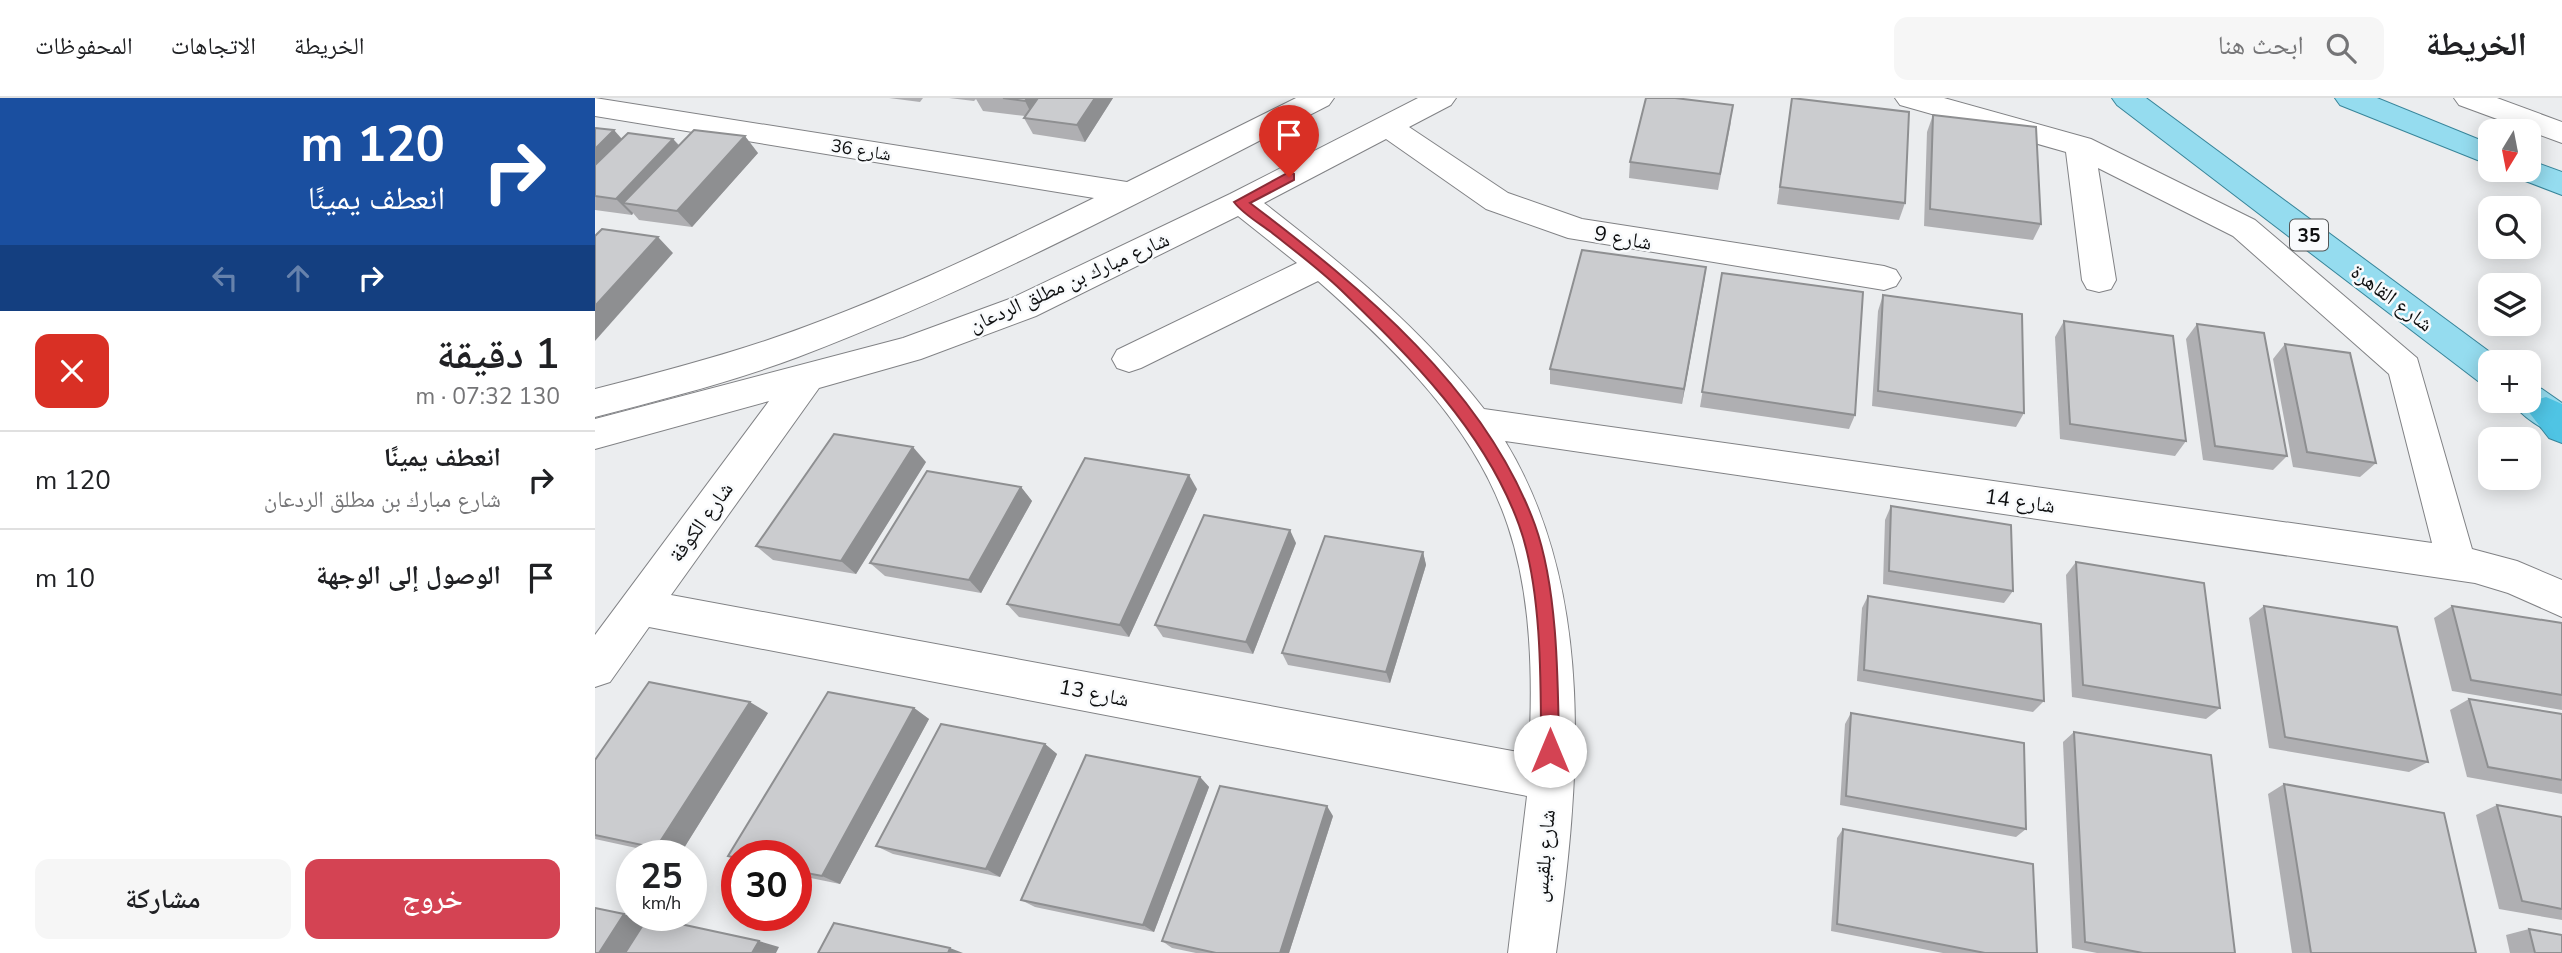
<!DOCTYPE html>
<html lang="ar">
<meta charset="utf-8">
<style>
body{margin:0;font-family:"Nunito Sans","Noto Naskh Arabic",sans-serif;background:#f6f6f6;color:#202124;direction:rtl;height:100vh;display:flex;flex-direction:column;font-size:26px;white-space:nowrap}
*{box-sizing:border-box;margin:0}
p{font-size:23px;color:#757577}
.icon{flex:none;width:38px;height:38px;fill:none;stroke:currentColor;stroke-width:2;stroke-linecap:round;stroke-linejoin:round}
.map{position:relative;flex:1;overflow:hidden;direction:ltr}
.details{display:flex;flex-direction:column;background:#fff;width:595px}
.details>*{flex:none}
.banner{background:#1a4fa0;color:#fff;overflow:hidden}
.needle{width:46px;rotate:190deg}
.buttons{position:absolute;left:1883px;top:21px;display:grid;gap:14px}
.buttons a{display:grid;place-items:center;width:63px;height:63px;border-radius:14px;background:#fff;box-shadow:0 4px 18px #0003;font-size:35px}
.speed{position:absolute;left:21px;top:742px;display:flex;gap:14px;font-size:35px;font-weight:700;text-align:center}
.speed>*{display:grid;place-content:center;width:91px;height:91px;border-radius:50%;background:#fff;box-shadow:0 4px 18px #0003;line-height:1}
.speed small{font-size:18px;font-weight:400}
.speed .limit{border:10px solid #d22;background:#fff;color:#111}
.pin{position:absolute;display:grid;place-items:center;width:60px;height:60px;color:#fff;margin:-72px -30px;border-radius:50% 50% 50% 0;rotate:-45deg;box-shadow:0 0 7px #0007}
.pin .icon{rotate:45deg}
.me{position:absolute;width:77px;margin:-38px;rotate:0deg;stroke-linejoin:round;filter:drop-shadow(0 0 5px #0008)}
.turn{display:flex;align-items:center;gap:24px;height:147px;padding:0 35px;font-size:32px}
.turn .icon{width:91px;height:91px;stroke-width:2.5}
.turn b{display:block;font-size:49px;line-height:60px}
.lanes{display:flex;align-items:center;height:66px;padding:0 35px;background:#0003;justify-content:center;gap:35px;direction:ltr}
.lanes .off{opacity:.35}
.round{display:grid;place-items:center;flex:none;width:74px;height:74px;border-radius:14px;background:#f6f6f6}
.overview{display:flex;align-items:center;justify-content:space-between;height:119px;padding:0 35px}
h1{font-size:42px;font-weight:600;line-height:52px}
.button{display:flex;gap:14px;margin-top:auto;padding:14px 35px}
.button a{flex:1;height:80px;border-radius:14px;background:#d44353;color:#fff;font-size:28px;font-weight:600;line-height:80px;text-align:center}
.button a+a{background:#f6f6f6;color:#202124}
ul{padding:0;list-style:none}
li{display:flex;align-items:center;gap:21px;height:98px;padding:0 35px;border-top:2px solid #e0e0e0}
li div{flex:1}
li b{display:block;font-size:26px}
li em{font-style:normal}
header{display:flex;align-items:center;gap:42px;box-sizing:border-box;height:98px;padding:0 35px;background:#fff;border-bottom:2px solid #e0e0e0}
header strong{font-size:33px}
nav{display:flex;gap:38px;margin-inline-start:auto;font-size:24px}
.search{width:490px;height:63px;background:#f6f6f6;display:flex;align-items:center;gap:18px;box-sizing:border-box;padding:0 24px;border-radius:14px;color:#757577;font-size:26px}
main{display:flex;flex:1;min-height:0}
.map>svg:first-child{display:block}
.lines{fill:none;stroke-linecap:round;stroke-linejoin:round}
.minor-casing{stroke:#818285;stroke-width:2}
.major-casing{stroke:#38859a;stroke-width:2}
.highway-casing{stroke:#38859a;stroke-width:2}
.minor{fill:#fff;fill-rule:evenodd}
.major{fill:#95dcef;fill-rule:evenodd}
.highway{fill:#4fc4e4;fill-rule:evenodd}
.wall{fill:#afafb2}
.shaded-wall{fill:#8e8f91}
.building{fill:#cbcccf;stroke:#8e8f91;stroke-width:2}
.route{fill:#d44353;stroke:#8a2c36;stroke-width:2}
.labels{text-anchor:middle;stroke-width:5;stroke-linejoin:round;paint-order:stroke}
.far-street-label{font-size:18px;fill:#0e0f10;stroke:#f8fafc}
.shield{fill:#f8fafc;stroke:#545657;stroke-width:2}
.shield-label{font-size:19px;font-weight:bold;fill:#0e0f10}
.street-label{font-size:21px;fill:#0e0f10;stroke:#f8fafc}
</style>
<header>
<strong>الخريطة</strong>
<div class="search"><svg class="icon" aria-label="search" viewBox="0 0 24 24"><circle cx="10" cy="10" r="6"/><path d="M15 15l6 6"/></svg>ابحث هنا</div>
<nav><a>الخريطة</a><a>الاتجاهات</a><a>المحفوظات</a></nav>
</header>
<main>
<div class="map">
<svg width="1967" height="855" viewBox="0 0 1967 855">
<rect width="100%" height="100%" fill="#ebedef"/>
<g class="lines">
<!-- minor casing -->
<g class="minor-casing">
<g id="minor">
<path d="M 0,0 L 532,84 L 701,0 L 739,0 L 734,7 C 560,96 387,189 203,259 C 137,284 68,301 0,319 L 0,291 C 59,276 116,261 173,242 C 285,204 393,152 499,100 L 0,18 Z"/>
<path d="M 823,0 L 861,0 L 856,7 L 814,29 L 913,95 L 987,121 L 1289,168 L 1301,172 L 1306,180 L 1301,188 L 1289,192 L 973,140 L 891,111 L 791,41 L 669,105 C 749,167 826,230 889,311 L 1837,445 L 1794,276 L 1638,138 L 1503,70 L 1521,182 L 1516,191 L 1504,194 L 1492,191 L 1487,182 L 1471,54 L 1305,7 L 1300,0 L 1349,0 L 1496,41 L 1660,122 L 1822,260 L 1877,451 L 1922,463 L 1967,482 L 1967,519 L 1913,495 L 1880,485 L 910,343 C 1002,494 985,687 961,855 L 913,855 L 932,698 L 54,529 L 15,584 L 0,589 L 0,537 L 174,303 L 0,351 L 0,321 L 308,240 L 417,200 L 635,96 ZM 643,118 L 702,165 L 522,252 L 517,261 L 522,270 L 534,274 L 546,270 L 723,183 C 801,252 880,328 913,428 C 937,499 938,582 934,656 L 76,497 L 224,290 L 326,261 L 441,218 Z"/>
<polygon points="1859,0 1902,0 1967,24 1967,45 1864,7"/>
</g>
</g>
<!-- major casing -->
<g class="major-casing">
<g id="major">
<polygon points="1517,0 1551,0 1907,263 1895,264 1895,286 1883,283 1522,7"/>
<polygon points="1740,0 1782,0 1895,46 1895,67 1745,7"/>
<polygon points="1934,62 1967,74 1967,97 1920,79 1916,72 1934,72"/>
<path d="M 1934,287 L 1947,291 L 1967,305 L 1967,338 C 1949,333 1926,319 1917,303 L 1934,303 Z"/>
</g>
</g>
<!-- highway casing -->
<g class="highway-casing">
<polygon id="highway" points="1951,299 1967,306 1967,345 1954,340 1933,313 1938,303"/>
</g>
<!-- minor -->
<use href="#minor" class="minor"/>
<!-- major -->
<use href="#major" class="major"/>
<!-- highway -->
<use href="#highway" class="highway"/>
</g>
<!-- wall -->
<g class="wall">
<polygon points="294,0 328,0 325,4"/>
<polygon points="354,0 518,0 490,44 438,36 429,20 430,18 388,13 381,1 379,3"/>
<polygon points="1197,0 1310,105 1304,122 1182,106"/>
<polygon points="1338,17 1446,126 1438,142 1329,128 1332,34"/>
<polygon points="1136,24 1123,92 1034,80 1035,64"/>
<polygon points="0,30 26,41 78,41 84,47 163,55 97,129 44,122 38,115 37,117 0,112"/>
<polygon points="1111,169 1087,306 955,286 955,271"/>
<polygon points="1127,175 1260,317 1254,331 1105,309"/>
<polygon points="1288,197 1429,315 1421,329 1277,308 1283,213"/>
<polygon points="1469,223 1591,343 1580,358 1465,341 1460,239"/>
<polygon points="1602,226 1692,358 1678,372 1608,362 1591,241"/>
<polygon points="1690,246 1781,365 1765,379 1698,369 1678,261"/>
<polygon points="331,364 261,476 178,462 161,448"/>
<polygon points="426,389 437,403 386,495 290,478 275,465"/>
<polygon points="602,391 534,539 424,519 412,506"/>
<polygon points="1296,408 1418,493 1409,505 1288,486 1290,422"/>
<polygon points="701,445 658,556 568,539 560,527"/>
<polygon points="828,454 831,467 795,585 693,567 687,555"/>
<polygon points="1481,464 1625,610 1611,621 1477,599 1471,477"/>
<polygon points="1273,498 1449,603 1438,614 1262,583 1267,510"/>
<polygon points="1669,508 1833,664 1814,674 1674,650 1654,520"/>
<polygon points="1857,508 1967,525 1967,612 1857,593 1839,520"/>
<polygon points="1874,601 1967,616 1967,696 1872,679 1855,612"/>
<polygon points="319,610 334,621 245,786 201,777 201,758 142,758 142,762 133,758"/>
<polygon points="173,615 84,758 78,758 0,741 0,662"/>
<polygon points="1256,615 1431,731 1421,739 1245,707 1250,626"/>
<polygon points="1479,634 1640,855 1502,855 1477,850 1468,644"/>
<polygon points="450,646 462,656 405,779 298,756 281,748"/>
<polygon points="605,679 614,689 559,834 440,809 426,802"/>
<polygon points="1689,686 1881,855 1697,855 1673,696"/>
<polygon points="1902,707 1967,719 1967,822 1904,811 1881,717"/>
<polygon points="738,718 694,855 601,855 577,850 567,843"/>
<polygon points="1248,731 1442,855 1348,855 1236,833 1242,740"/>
<polygon points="1934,831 1967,855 1915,855 1911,837"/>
</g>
<!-- shaded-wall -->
<g class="shaded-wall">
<polygon points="432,0 452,0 438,19 430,3"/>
<polygon points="500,0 518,0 490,44 482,27"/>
<polygon points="19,32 34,49 0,83 0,51"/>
<polygon points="150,38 163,55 97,129 82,113"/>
<polygon points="78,41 92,57 28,105 38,115 37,117 21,101"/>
<polygon points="63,139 78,155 0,243 0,208"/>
<polygon points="1111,169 1109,185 1087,306 1089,291"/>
<polygon points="318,349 331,364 261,476 246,463"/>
<polygon points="594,377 602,391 534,539 525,527"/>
<polygon points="426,389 437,403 386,495 374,482"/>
<polygon points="695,432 701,445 658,556 651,544"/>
<polygon points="828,454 831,467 795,585 791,574"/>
<polygon points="155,604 173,615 84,758 80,758 61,750"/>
<polygon points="319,610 334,621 245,786 227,778"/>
<polygon points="450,646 462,656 405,779 391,771"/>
<polygon points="605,679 614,689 559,834 548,827"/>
<polygon points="732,708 738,718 694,855 685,855"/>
<polygon points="29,816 52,823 32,855 4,855"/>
<polygon points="164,843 184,849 181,855 157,855"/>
<polygon points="355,850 368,855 353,855"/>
</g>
<!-- building -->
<g class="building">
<polygon points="408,0 432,0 430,3"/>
<polygon points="443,0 500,0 482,27 429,20"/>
<polygon points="1051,0 1080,0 1138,7 1125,76 1035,64"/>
<polygon points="1197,0 1314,14 1310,105 1185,89"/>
<polygon points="1338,17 1441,29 1446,126 1335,111"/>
<polygon points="0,30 19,32 0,51"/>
<polygon points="99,32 150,38 82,113 28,105"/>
<polygon points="33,35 78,41 21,101 0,98 0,67"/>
<polygon points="7,131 63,139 0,208 0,138"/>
<polygon points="987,152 1111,169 1089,291 955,271"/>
<polygon points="1127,175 1268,194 1260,317 1107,294"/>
<polygon points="1288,197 1427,216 1429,315 1283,293"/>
<polygon points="1469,223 1578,238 1591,343 1475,326"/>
<polygon points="1602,226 1669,235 1692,358 1620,348"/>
<polygon points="1690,246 1755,255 1781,365 1712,354"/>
<polygon points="239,336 318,349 246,463 161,448"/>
<polygon points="490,360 594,377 525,527 412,506"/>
<polygon points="332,373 426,389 374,482 275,465"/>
<polygon points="1296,408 1416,427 1418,493 1294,473"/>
<polygon points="609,417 695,432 651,544 560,527"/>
<polygon points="730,438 828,454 791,574 687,555"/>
<polygon points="1481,464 1609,485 1625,610 1488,587"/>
<polygon points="1273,498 1446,526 1449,603 1269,572"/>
<polygon points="1669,508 1802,529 1833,664 1690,639"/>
<polygon points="1857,508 1967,525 1967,597 1876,582"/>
<polygon points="54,584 155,604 61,750 0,737 0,662"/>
<polygon points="233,594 319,610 227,778 201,773 201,758 142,758 142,760 133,758"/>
<polygon points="1874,601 1967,616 1967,682 1893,669"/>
<polygon points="1256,615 1429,645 1431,731 1251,698"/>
<polygon points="346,626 450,646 391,771 281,748"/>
<polygon points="1479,634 1616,657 1640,855 1548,855 1490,844"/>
<polygon points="491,657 605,679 548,827 426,802"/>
<polygon points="1689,686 1849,715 1881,855 1716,855"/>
<polygon points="625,688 732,708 685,855 621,855 567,843"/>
<polygon points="1902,707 1967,719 1967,811 1927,803"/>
<polygon points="1248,731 1438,766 1442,855 1390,855 1242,826"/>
<polygon points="0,810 29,816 4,855 0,855"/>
<polygon points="53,819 164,843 157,855 30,855"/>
<polygon points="239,825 355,850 353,855 223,855"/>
<polygon points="1934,831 1967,837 1967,855 1940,855"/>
</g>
<!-- route -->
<path class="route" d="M 694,74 L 699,76 L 699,82 L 655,105 C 767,190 890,291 940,427 C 963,491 963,585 964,653 L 962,659 L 955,662 L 949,659 L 946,653 C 946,586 947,490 924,427 C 890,333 816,260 746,192 C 724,171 700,153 676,134 C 664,125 648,116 639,104 Z"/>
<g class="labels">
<!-- far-street labels -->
<g class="far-street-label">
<text transform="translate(266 52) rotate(9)" y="6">شارع 36</text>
</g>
<!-- shield labels -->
<rect class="shield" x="1695" y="121.5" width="38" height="31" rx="5"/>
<g class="shield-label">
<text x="1714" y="144">35</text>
</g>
<!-- street labels -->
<g class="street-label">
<text transform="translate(1028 140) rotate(10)" y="7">شارع 9</text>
<text transform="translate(474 184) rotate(-24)" y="7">شارع مبارك بن مطلق الردعان</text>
<text transform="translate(1797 200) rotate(37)" y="7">شارع القاهرة</text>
<text transform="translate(1425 403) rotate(8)" y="7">شارع 14</text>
<text transform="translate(106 424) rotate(-54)" y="7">شارع الكوفة</text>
<text transform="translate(499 595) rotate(11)" y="7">شارع 13</text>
<text transform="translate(949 758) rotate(-85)" y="7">شارع بلقيس</text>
</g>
</g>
</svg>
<div class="buttons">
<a><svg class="needle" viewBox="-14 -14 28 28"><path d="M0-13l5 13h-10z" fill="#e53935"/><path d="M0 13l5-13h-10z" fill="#757577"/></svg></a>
<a><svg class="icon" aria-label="search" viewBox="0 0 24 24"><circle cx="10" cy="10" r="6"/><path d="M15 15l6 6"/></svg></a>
<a><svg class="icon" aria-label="layers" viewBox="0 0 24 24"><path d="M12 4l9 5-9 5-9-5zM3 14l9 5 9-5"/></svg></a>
<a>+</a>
<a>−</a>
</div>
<div class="speed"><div>25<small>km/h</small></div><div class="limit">30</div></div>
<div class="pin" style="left:694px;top:79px;background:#d93025"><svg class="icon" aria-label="arrive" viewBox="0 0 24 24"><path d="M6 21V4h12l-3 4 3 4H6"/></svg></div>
<svg class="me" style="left:955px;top:653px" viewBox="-20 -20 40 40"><circle r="19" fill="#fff"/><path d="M0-13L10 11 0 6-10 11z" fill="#d44353"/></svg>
</div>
<section class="details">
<div class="banner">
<div class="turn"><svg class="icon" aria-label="right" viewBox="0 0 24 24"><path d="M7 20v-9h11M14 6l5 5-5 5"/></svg><div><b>120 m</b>انعطف يمينًا</div></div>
<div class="lanes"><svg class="icon off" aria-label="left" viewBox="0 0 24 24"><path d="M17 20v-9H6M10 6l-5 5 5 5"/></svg><svg class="icon off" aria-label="ahead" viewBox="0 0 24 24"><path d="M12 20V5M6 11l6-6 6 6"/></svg><svg class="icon" aria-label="right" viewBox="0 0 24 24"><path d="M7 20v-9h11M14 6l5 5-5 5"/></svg></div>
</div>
<div class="overview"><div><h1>1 دقيقة</h1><p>130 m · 07:32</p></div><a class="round" style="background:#d93025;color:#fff"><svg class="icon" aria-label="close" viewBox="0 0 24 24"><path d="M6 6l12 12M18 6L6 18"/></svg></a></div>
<ul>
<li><svg class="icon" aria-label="right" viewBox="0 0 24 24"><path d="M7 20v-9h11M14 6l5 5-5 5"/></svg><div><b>انعطف يمينًا</b><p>شارع مبارك بن مطلق الردعان</p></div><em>120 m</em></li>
<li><svg class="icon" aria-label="arrive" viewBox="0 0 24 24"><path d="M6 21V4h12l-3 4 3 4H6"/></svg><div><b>الوصول إلى الوجهة</b></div><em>10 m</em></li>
</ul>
<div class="button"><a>خروج</a><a>مشاركة</a></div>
</section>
</main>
